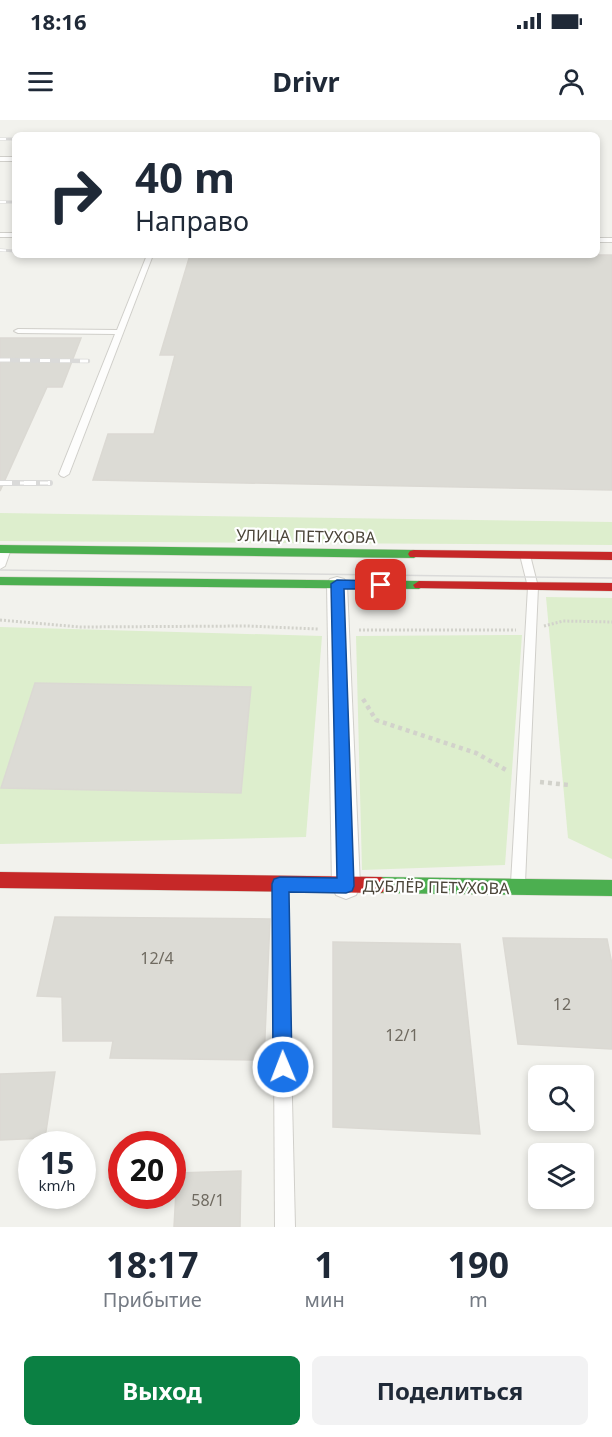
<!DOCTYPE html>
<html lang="ru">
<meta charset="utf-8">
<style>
body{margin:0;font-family:"Noto Sans",sans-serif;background:#f2f2f3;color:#1f2937;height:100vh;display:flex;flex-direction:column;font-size:22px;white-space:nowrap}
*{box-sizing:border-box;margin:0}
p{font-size:20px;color:#747a83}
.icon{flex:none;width:33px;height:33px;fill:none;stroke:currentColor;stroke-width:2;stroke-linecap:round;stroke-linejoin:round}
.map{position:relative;height:1107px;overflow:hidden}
.drawer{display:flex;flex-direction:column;background:#fff;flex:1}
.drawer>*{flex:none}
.banner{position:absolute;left:12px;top:12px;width:588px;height:126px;border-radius:9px;box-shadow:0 3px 9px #0003;background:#fff;color:#1f2937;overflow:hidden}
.fabs{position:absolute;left:528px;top:945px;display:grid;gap:12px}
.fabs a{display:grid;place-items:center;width:66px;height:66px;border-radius:9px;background:#fff;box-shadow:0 3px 9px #0003;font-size:30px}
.speed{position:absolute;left:18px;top:1011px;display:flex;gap:12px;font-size:30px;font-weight:700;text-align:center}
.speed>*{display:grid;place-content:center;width:78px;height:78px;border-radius:50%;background:#fff;box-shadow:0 3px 9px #0003;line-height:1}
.speed small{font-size:15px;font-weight:400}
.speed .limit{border:9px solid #d22;background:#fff;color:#111}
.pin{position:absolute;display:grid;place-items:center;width:51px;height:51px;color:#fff;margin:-26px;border-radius:12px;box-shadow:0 3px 9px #0006}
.me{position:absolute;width:66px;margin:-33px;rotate:359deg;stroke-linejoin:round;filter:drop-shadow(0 0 4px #0008)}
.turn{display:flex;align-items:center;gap:21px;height:126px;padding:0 24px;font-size:27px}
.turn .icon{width:78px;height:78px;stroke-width:2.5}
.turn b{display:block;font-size:42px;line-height:51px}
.eta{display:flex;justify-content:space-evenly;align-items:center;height:102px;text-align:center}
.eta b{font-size:36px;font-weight:700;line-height:42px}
.cta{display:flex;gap:12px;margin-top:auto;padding:12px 24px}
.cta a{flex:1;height:69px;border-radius:9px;background:#0b8043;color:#fff;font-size:24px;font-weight:700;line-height:69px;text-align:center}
.cta a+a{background:#f2f2f3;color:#1f2937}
.status{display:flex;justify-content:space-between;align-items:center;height:42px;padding:0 30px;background:#fff;direction:ltr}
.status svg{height:16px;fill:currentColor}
header{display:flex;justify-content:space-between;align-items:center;height:78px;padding:0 24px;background:#fff;font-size:27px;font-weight:700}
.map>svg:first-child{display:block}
.green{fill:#ddeecd}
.building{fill:#dcdbd5;stroke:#dbd9d3;stroke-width:1.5}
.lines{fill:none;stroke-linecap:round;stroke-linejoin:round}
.lane-casing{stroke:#d0cfca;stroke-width:2}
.street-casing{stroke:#d0cfca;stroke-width:2}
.fast-casing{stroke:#d2cfc4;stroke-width:1}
.jam-casing{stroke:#d2cfc4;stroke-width:1}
.path-far1{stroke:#d2d2cb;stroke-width:3;stroke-dasharray:2 2;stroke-linecap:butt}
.path{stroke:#d2d2cb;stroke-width:4.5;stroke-dasharray:4 4;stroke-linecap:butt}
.lane{fill:#fdfdfc;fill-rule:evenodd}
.street{fill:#fdfdfc;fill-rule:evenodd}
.fast{fill:#4caf50;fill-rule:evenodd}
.jam{fill:#c62828;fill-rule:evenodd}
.tram{stroke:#dadad9;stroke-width:1.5}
.rail-far2-casing{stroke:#dadad9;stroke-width:3}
.rail-far1-casing{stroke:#dadad9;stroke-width:4.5}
.rail-casing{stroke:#dadad9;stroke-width:6}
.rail-far2{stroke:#fff;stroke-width:2;stroke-dasharray:6;stroke-linecap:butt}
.rail-far1{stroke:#fff;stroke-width:3;stroke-dasharray:10;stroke-linecap:butt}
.rail{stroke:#fff;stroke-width:4;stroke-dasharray:12;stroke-linecap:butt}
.route{fill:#1a73e8;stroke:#114b97;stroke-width:1.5}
.labels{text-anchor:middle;stroke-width:4.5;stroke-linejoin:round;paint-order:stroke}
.street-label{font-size:16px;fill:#4a4438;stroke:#fff}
.near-number-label{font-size:16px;fill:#6f6a60}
</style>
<div class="status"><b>18:16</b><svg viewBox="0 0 49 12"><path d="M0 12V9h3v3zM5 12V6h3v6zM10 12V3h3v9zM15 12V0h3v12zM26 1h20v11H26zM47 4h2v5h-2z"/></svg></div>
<header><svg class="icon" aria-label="menu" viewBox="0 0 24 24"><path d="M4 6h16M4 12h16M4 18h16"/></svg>Drivr<svg class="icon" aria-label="person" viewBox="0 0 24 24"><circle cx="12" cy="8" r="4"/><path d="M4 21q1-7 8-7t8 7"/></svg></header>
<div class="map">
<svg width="612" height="1107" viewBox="0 0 612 1107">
<rect width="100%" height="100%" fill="#f2f2ed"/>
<!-- green -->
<g class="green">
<polygon points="0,393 612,402 612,425 0,421"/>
<polygon points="546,477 612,478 612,739 568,718"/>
<polygon points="0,507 322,516 306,717 0,724"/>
<polygon points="522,515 505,745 362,750 356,516"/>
</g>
<!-- building -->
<g class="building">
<polygon points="190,135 612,135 612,370 93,360 108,314 154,314 175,235 160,235"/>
<polygon points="0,218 81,218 62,267 47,267 0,371"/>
<polygon points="35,563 251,567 241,673 1,668"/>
<polygon points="55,797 270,799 264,940 110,938 113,921 63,921 62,877 37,876"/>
<polygon points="503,818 607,819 612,844 612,929 518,924"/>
<polygon points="333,822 460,824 480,1014 333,1007"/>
<polygon points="55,952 45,1018 0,1020 0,954"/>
<polygon points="241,1051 240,1107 174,1107 177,1053"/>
</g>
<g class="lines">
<!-- lane casing -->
<g class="lane-casing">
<g id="lane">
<rect x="0" y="37" width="15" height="4"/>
<rect x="0" y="113" width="15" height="4"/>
<rect x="597" y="118" width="15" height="4"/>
<polygon points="147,135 153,135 69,354 64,357 61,356 59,354 115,214 18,213 14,211 18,209 117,210"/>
<polygon points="6,426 11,429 5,446 0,449 0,431 2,427"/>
<polygon points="525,432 530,435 538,467 525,763 523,768 518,770 513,768 511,763 528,467 520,435"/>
<polygon points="280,759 285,761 287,766 295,1107 275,1107 273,766 275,761"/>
</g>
</g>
<!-- street casing -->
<g class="street-casing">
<polygon id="street" points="337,457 344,459 347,464 360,766 356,775 346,779 336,775 332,766 327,464 330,459"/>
</g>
<!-- fast casing -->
<g class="fast-casing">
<g id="fast">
<polygon points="0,425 414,430 420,434 414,438 0,433"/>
<polygon points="0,457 419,461 425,465 419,469 0,465"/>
<polygon points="381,757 612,760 612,776 381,773 375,770 373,765 375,760"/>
</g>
</g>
<!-- jam casing -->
<g class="jam-casing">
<g id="jam">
<polygon points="414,430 612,432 612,440 410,437 408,434 410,431"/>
<polygon points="419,461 612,463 612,471 415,468 413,465"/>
<polygon points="0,752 381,757 387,760 389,765 387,770 381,773 0,768"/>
</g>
</g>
<!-- path-far1 -->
<g class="path-far1">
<polyline points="0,500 80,507 247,506 318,509"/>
<polyline points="544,506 563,501 612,502"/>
<polyline points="359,510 516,510"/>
</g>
<!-- path -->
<g class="path">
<polyline points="363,579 376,600 476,633 508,651"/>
<polyline points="540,662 569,665"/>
</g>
<!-- lane -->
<use href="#lane" class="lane"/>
<!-- street -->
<use href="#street" class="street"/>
<!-- fast -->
<use href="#fast" class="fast"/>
<!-- jam -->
<use href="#jam" class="jam"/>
<!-- tram -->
<polyline class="tram" points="0,450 612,458"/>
<!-- rail-far2 casing -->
<g class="rail-far2-casing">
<g id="rail-far2">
<polyline points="0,19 15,19"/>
<polyline points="0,82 15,82"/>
<polyline points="0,130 15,131"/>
</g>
</g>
<!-- rail-far1 casing -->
<g class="rail-far1-casing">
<g id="rail-far1">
<polyline points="0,240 88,241"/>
<polyline points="0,363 50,363"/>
</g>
</g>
<!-- rail casing -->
<g class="rail-casing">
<polyline id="rail" points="0,363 50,363"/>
</g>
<!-- rail-far2 -->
<use href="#rail-far2" class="rail-far2"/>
<!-- rail-far1 -->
<use href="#rail-far1" class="rail-far1"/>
<!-- rail -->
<use href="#rail" class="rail"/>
</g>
<!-- route -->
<polygon class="route" points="337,460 381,461 387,465 381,469 344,469 354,766 352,771 346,773 289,772 292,947 290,954 283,957 276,954 273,947 272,764 274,759 280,757 337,758 331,464"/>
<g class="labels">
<!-- street labels -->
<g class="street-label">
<text transform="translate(306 416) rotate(1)" y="6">УЛИЦА ПЕТУХОВА</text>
<text transform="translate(436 767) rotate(1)" y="6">ДУБЛЁР ПЕТУХОВА</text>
</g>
<!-- near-number labels -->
<g class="near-number-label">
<text x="157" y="844">12/4</text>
<text x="562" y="890">12</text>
<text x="402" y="921">12/1</text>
<text x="208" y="1086">58/1</text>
</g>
</g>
</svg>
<div class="fabs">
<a><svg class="icon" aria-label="search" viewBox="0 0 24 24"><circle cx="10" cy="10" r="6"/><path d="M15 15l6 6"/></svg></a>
<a><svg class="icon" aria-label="layers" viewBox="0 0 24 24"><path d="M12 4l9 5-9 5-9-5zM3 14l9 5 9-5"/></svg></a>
</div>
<div class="speed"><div>15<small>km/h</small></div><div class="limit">20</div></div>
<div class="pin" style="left:381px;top:465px;background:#d93025"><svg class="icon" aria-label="arrive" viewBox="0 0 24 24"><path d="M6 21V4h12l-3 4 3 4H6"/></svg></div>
<svg class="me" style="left:283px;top:947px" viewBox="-20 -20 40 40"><circle r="17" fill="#1a73e8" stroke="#fff" stroke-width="3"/><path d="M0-11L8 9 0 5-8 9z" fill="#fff"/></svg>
<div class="banner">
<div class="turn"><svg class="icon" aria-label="right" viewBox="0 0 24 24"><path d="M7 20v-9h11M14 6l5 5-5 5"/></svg><div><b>40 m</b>Направо</div></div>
</div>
</div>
<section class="drawer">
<div class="eta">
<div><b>18:17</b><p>Прибытие</p></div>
<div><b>1</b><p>мин</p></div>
<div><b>190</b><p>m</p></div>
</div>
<div class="cta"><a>Выход</a><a>Поделиться</a></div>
</section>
